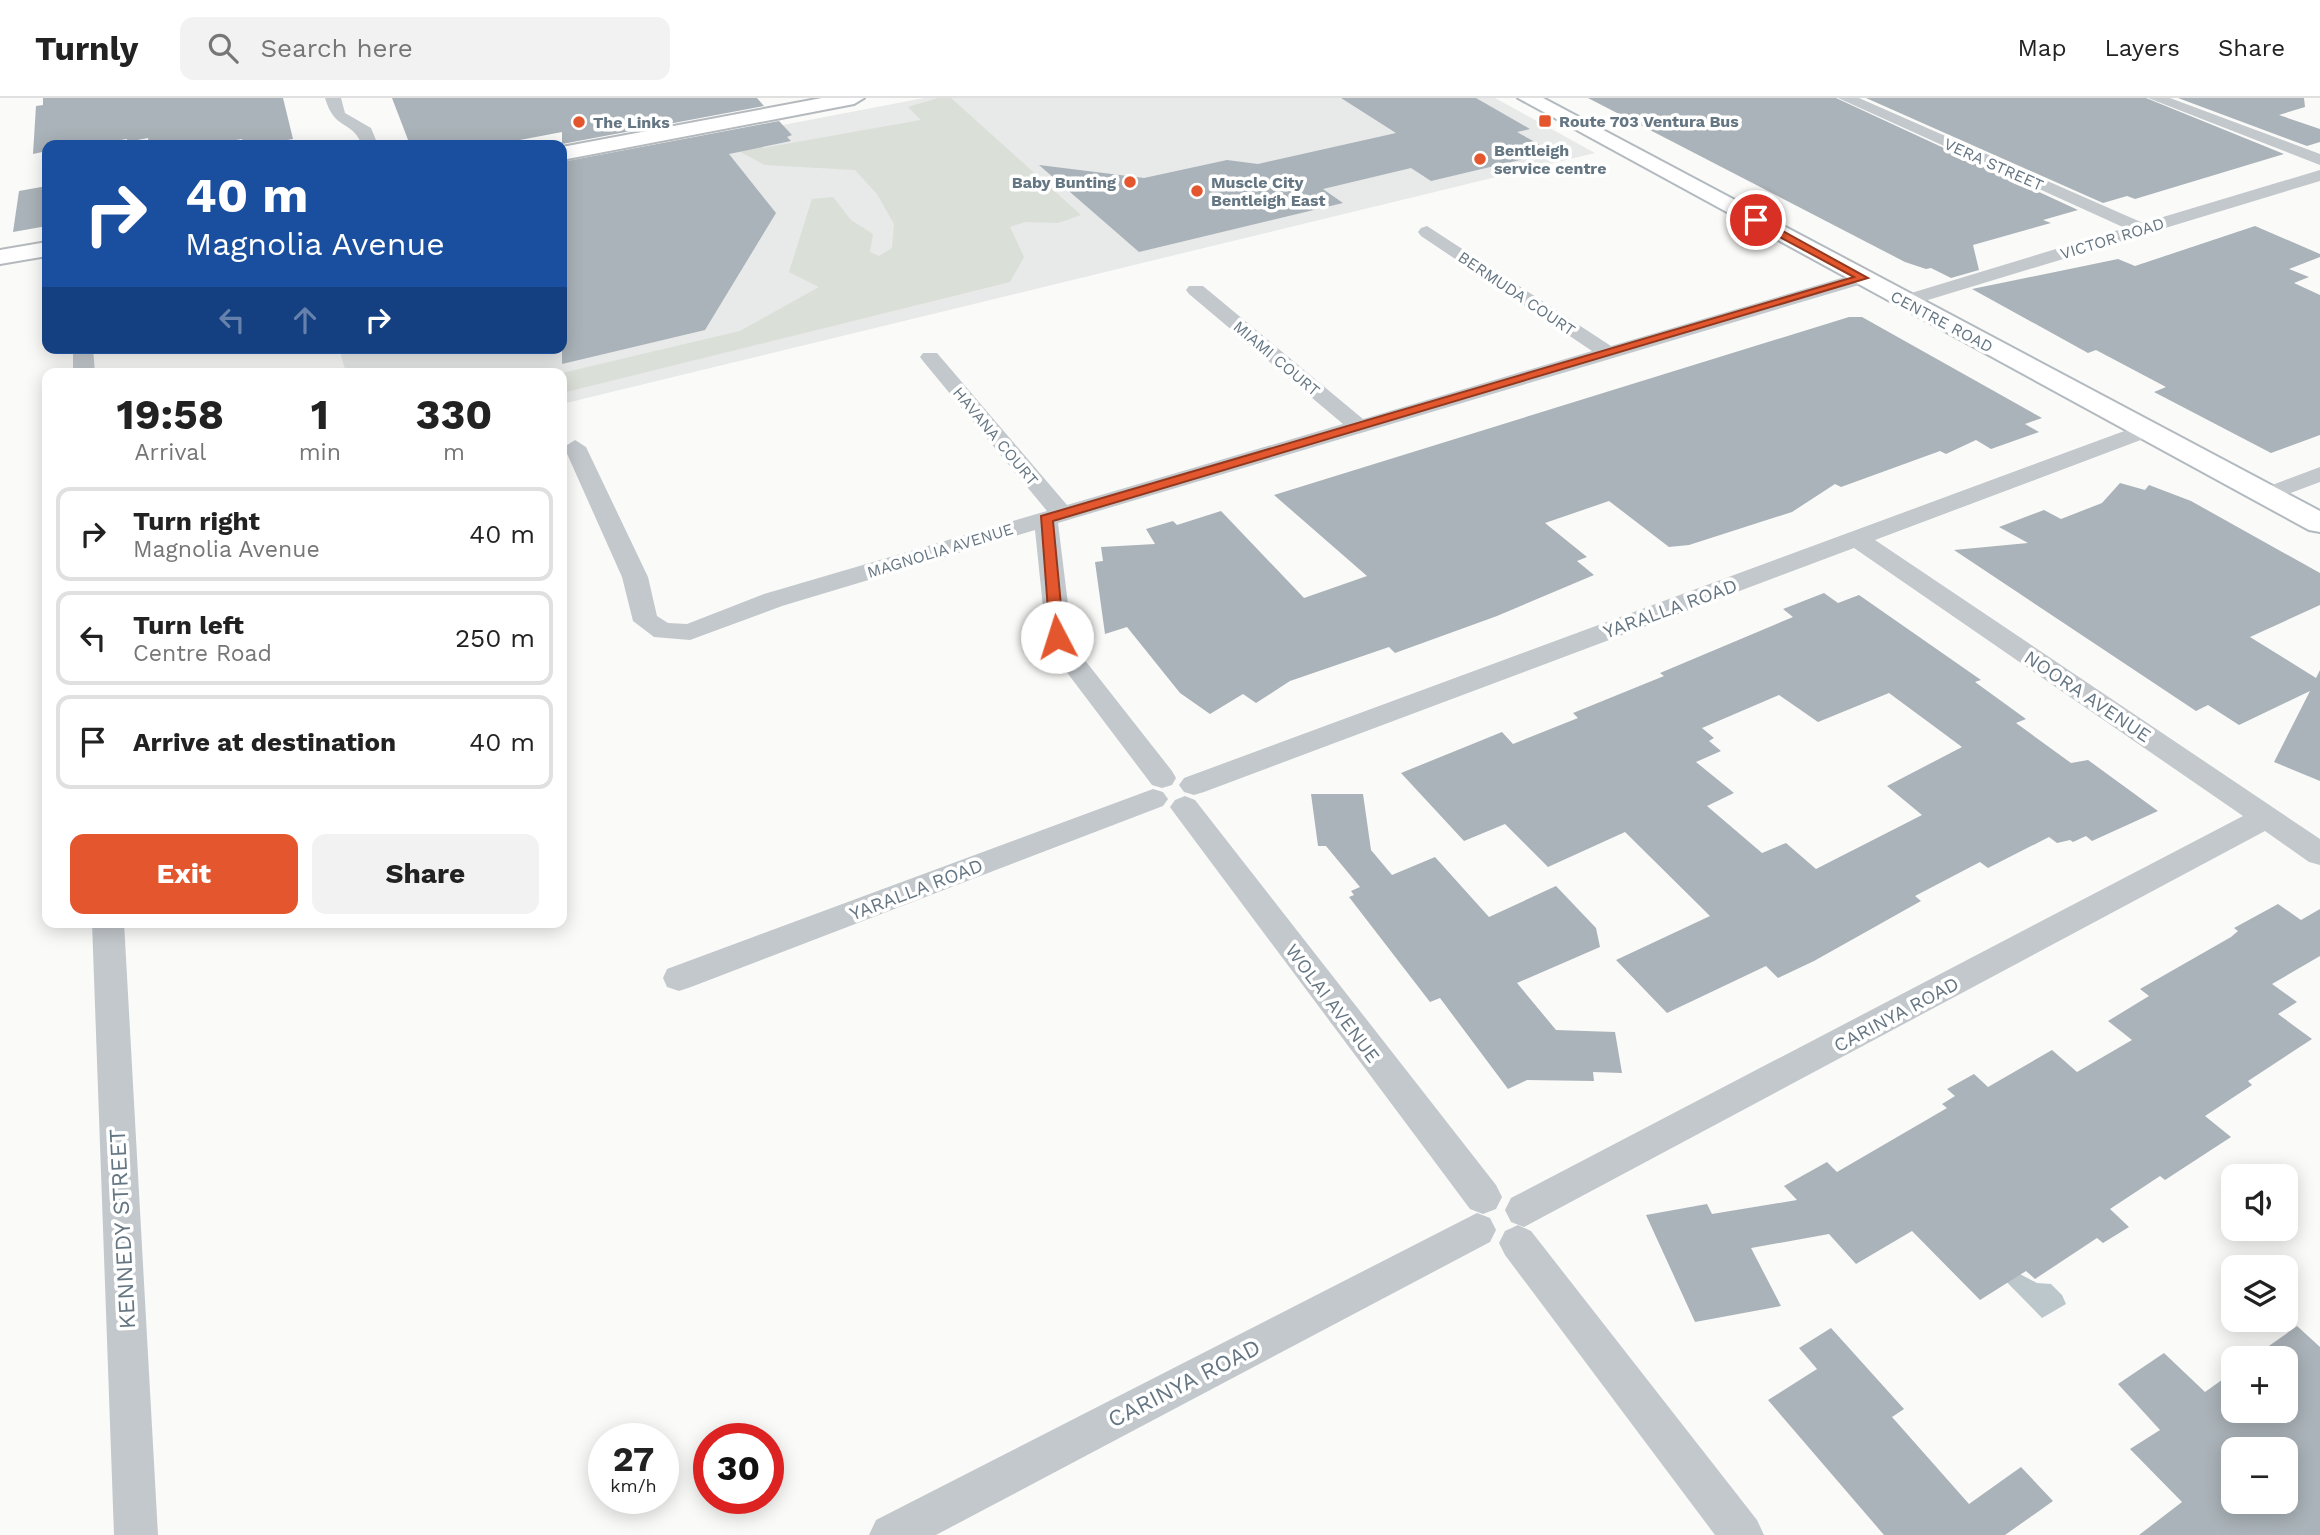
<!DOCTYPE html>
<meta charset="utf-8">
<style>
body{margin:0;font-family:"Work Sans",sans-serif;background:#f2f2f2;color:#222;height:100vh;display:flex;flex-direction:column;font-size:26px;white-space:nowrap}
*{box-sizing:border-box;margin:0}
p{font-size:23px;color:#767676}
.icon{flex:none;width:38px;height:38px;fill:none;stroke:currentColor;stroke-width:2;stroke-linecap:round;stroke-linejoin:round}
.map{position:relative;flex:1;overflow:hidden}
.side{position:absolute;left:42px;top:270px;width:525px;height:560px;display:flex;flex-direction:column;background:#fff;border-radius:14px;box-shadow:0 4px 18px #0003}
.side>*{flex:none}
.guide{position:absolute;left:42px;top:42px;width:525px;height:214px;border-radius:14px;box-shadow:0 4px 18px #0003;background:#1a4fa0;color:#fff;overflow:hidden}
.controls{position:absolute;left:2221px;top:1066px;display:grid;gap:14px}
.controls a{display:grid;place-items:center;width:77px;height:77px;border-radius:14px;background:#fff;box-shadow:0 4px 18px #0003;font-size:35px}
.speed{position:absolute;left:588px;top:1325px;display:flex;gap:14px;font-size:35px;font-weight:700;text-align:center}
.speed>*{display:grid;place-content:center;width:91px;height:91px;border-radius:50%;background:#fff;box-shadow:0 4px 18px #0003;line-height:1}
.speed small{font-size:18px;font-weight:400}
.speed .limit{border:10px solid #d22;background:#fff;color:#111}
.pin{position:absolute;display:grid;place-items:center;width:60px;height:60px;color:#fff;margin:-30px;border:4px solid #fff;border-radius:50%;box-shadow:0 2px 7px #0007}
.me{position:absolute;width:77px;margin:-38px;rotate:355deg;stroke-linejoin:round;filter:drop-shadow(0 0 5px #0008)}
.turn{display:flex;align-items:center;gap:24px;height:147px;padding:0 28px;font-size:32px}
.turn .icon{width:91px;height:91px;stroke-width:2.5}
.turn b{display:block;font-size:49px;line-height:60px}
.lanes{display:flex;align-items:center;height:66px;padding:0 28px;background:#0003;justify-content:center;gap:35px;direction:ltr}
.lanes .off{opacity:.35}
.eta{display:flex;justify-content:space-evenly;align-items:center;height:119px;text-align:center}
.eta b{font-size:42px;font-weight:700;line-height:49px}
.action{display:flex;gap:14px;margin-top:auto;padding:14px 28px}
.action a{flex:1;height:80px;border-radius:14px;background:#e4572e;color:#fff;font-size:28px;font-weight:700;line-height:80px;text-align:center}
.action a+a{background:#f2f2f2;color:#222}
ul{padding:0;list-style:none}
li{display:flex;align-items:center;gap:21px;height:94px;margin:0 14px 10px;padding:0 14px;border:4px solid #e0e0e0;border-radius:14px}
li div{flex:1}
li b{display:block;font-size:26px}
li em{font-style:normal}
header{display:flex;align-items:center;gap:42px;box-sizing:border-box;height:98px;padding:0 35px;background:#fff;border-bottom:2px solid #e0e0e0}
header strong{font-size:33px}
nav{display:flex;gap:38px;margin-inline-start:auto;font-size:24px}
.search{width:490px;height:63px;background:#f2f2f2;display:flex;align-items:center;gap:18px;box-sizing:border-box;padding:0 24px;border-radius:14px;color:#767676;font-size:26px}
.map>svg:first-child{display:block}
.built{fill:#e8e9e9}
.green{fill:#dadfd7}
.water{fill:#bbc7cb}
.building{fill:#aab3b9;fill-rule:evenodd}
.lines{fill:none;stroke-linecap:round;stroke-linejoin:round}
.secondary-casing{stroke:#b3babf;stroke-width:4}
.trunk-casing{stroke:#b4b9bd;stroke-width:4}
.minor{fill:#c3c8cc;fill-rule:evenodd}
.secondary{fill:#fff;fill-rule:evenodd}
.trunk{fill:#fff;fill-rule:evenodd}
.route{fill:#e4572e;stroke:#94391e;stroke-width:2}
.poi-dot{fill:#e4572e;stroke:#fff;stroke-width:2.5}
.labels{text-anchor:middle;stroke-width:7;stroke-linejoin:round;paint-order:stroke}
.far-poi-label{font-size:16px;font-weight:bold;fill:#657683;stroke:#fff;text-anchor:start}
.far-street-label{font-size:16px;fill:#657683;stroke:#fff}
.street-label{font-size:19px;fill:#657683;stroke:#fff}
.near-street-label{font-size:23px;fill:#657683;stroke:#fff}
</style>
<header>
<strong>Turnly</strong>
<div class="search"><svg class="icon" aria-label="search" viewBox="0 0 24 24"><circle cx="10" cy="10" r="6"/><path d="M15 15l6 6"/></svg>Search here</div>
<nav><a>Map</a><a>Layers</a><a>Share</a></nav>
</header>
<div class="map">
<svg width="2320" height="1437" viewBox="0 0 2320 1437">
<rect width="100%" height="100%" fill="#fafaf8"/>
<!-- built -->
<polygon class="built" points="924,0 1495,0 1595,55 562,306 562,275 346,275 339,250 562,250 562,69"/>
<!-- green -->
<polygon class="green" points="938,0 951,0 1081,117 1058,125 1025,124 1010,129 1024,159 1010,184 562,295 562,275 740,233 819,189 789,174 812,101 833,99 851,122 873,136 870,154 879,158 892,150 894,126 877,96 855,72 765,67 733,50 562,83 562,74 751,38 763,50 921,22 908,9"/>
<!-- water -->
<polygon class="water" points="1989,1166 2018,1175 2037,1185 2051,1186 2062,1197 2066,1206 2042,1220"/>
<!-- building -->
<g class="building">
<polygon points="43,0 283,0 293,41 258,47 243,47 242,41 206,47 149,47 148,40 127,44 127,41 88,47 47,47 47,53 33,56 36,8 43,7"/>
<polygon points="392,0 757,0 764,8 562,46 562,34 493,47 410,47"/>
<polygon points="1341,0 1476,0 1530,31 1517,34 1553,54 1431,83 1411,70 1323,91 1343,105 1139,154 1039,67 1144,80 1227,62 1258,66 1396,35"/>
<polygon points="1588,0 1836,0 2078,112 2043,122 2051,125 1973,147 1979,172 1951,180 1931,170 1926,171 1905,164"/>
<polygon points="1866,0 2146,0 2284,56 2135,101 2127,98 2103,105"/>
<polygon points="2178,0 2304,0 2305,9 2279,17 2320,31 2320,44 2307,48"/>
<polygon points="779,23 792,37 787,39 791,43 729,56 776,115 705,232 562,266 562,64"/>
<polygon points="47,88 47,128 13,134 19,93"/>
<polygon points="2255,128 2320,156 2320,159 2289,171 2309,179 2294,185 2320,197 2320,337 2271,355 2154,294 2166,289 2096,252 2088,255 1972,191 2118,161 2135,168"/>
<polygon points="1849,219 1862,219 2042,320 2025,326 2039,334 1991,351 1976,342 1946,356 1940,353 1841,389 1835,386 1792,414 1689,447 1669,449 1609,403 1545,425 1587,459 1577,463 1594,477 1497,518 1395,555 1389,549 1290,583 1256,605 1243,596 1210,616 1180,595 1127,529 1105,536 1095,464 1103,463 1101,449 1155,446 1146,431 1173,423 1177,427 1221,413 1304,500 1367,478 1274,397"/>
<polygon points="2120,385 2145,392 2149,387 2191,403 2320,475 2320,507 2250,539 2316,580 2320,572 2320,683 2274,664 2310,593 2239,627 2208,607 2196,613 1954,452 2028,445 1999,429 2044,412 2061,421 2102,405"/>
<path d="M 1824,495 L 1838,505 L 1859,497 L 1981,582 L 1975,584 L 2026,621 L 2016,625 L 2071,665 L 2088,662 L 2158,713 L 2092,743 L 2086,738 L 2073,744 L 2070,742 L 2057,745 L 2049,739 L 1988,770 L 1980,764 L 1915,798 L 1921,803 L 1814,863 L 1778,880 L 1766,868 L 1667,915 L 1616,862 L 1710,818 L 1625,734 L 1548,769 L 1505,726 L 1464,743 L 1401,675 L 1502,634 L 1513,646 L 1578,620 L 1573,615 L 1664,578 L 1660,575 L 1793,519 L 1783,511 ZM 1889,595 L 1962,649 L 1887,688 L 1922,717 L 1816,771 L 1786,745 L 1762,755 L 1707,708 L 1734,695 L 1696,664 L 1721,653 L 1709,643 L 1714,640 L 1702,630 L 1779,597 L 1818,624 Z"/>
<polygon points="1311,696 1363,696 1371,752 1392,777 1435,759 1489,819 1556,788 1596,830 1600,849 1517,885 1556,932 1615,934 1622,975 1593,974 1594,983 1527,982 1508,991 1440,900 1430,904 1349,799 1354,797 1351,793 1360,789 1326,748 1318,748"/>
<polygon points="2278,806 2301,822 2320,811 2320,858 2272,886 2297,904 2278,916 2312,941 2248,983 2252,987 2205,1018 2231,1039 2165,1082 2160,1078 2110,1111 2129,1129 2103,1145 2097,1140 2035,1181 2026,1173 1980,1202 1912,1133 1856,1166 1829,1136 1751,1150 1781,1208 1695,1224 1646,1117 1707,1106 1712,1116 1797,1102 1784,1088 1827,1064 1837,1074 1947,1010 1942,1006 1955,998 1947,991 1974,976 1988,989 2052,952 2077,974 2132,942 2108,923 2149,898 2140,891 2231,839 2238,833 2234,830"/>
<path d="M 2297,1228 L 2320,1249 L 2320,1437 L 2139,1437 L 2182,1404 L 2130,1351 L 2160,1332 L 2118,1286 L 2164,1255 L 2205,1294 L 2233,1274 L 2233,1312 L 2286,1312 L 2286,1260 L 2252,1260 ZM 2233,1351 L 2286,1351 L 2286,1404 L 2233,1404 Z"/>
<polygon points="1831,1230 1904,1311 1892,1319 1969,1406 2021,1369 2053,1403 2005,1437 1884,1437 1768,1302 1817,1271 1799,1250"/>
</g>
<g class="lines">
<!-- secondary casing -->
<g class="secondary-casing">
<polygon id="secondary" points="1518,0 1543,0 2320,413 2320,434 2309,432"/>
</g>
<!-- trunk casing -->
<g class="trunk-casing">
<g id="trunk">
<polygon points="822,0 864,0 854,6 562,62 562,49"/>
<polygon points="47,144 47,158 0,166 0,152"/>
</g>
</g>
<!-- minor -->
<g class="minor">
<path d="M 325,0 L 341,0 L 345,15 L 371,30 L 378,47 L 362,47 C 352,21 335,34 325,0 Z"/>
<polygon points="1838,0 1859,0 2143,125 2320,72 2320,83 1905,209 1898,207 1895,203 1898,199 2125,130"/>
<polygon points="2148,0 2170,0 2320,56 2320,67"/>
<polygon points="1427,128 1611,248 1855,176 1862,174 1872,180 1869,184 1058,425 1073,547 1172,673 1176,680 1172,687 1162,690 1152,687 1047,548 1035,432 782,508 690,542 654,539 633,523 622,479 564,349 575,342 586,349 648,479 657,518 668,525 687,526 764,496 1047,413 923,263 920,259 923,255 937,255 1067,407 1343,326 1189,196 1186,192 1189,188 1203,188 1363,321 1592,253 1421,138 1418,134 1421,130"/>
<polygon points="73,250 93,250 95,275 73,275"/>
<polygon points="2146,325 2157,332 2154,337 1875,442 2320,741 2320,767 2309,764 2265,733 1524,1129 1511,1124 1505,1112 1511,1100 2243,718 1854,450 1204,694 1194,697 1184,694 1179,687 1184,680"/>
<polygon points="2320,369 2320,384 2267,404 2259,402 2255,397 2259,392"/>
<polygon points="1153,691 1163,694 1168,701 1163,708 691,889 679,893 667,889 663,880 667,871"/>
<polygon points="1185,698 1195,702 1496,1087 1502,1099 1496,1111 1483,1116 1470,1111 1175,716 1170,709 1175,702"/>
<polygon points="92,824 124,824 158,1437 114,1437"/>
<polygon points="1477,1115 1490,1120 1496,1132 1490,1144 936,1437 869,1437 876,1422"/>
<polygon points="1518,1127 1531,1133 1757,1422 1764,1437 1715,1437 1505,1157 1499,1145 1505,1133"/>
</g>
<!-- secondary -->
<use href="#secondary" class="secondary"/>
<!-- trunk -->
<use href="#trunk" class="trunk"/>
</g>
<!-- route -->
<polygon class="route" points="1752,120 1759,120 1868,180 1053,423 1064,539 1057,544 1050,539 1041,418 1854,179 1752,124"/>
<!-- markers -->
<g class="poi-dot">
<rect x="1538" y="16" width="14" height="14" rx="3.5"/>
<circle cx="579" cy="24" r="7"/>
<circle cx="1480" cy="61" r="7"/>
<circle cx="1130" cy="84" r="7"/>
<circle cx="1197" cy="93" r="7"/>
</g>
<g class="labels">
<!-- far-poi labels -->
<g class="far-poi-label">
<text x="1559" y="29">Route 703 Ventura Bus</text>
<text x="593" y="30">The Links</text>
<text x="1494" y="58">Bentleigh<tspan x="1494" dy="18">service centre</tspan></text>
<text x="1116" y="90" text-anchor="end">Baby Bunting</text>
<text x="1211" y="90">Muscle City<tspan x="1211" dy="18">Bentleigh East</tspan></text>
</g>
<!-- far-street labels -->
<g class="far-street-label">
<text transform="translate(1994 66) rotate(24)" y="6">VERA STREET</text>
<text transform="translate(2112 140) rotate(-17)" y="6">VICTOR ROAD</text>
<text transform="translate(1517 195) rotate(34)" y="6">BERMUDA COURT</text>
<text transform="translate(1942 223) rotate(28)" y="6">CENTRE ROAD</text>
<text transform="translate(1277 260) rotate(40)" y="6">MIAMI COURT</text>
<text transform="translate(996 338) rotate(50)" y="6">HAVANA COURT</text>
<text transform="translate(940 452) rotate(-17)" y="6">MAGNOLIA AVENUE</text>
</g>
<!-- street labels -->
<g class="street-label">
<text transform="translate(1670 510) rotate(-20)" y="7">YARALLA ROAD</text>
<text transform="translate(2088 598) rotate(34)" y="7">NOORA AVENUE</text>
<text transform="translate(916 791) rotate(-21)" y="7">YARALLA ROAD</text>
<text transform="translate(1333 905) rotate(53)" y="7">WOLAI AVENUE</text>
<text transform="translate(1896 916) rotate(-28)" y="7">CARINYA ROAD</text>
</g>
<!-- near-street labels -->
<g class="near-street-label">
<text transform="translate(122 1131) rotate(-93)" y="8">KENNEDY STREET</text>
<text transform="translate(1184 1285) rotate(-27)" y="8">CARINYA ROAD</text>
</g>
</g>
</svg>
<div class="controls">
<a><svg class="icon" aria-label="sound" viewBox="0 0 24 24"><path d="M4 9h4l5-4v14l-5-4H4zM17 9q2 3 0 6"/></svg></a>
<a><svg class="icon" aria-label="layers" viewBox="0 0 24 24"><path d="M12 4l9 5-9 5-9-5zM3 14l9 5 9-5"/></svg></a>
<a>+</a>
<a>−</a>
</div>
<div class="speed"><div>27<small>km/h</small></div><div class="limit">30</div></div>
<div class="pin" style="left:1756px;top:122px;background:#d93025"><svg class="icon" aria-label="arrive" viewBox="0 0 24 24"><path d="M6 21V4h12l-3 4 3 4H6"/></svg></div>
<svg class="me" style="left:1057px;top:539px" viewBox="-20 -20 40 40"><circle r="19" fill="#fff"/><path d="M0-13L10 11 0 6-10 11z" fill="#e4572e"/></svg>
<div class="guide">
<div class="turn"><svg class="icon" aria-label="right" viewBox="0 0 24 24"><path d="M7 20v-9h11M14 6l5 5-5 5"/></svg><div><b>40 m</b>Magnolia Avenue</div></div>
<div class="lanes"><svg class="icon off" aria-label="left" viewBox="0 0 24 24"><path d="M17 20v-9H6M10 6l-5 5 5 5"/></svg><svg class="icon off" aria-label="ahead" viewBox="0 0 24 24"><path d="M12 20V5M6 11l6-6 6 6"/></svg><svg class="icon" aria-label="right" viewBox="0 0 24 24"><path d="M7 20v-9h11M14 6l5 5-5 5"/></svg></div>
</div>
<section class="side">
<div class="eta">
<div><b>19:58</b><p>Arrival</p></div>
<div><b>1</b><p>min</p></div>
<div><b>330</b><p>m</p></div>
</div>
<ul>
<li><svg class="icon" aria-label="right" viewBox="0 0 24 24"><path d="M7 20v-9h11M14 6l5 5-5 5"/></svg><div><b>Turn right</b><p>Magnolia Avenue</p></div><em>40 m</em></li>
<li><svg class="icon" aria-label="left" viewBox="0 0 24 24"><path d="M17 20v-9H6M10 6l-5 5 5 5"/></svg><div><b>Turn left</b><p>Centre Road</p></div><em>250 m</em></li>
<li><svg class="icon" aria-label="arrive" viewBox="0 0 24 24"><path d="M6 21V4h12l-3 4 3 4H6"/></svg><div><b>Arrive at destination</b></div><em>40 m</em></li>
</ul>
<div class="action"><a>Exit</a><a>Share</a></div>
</section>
</div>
